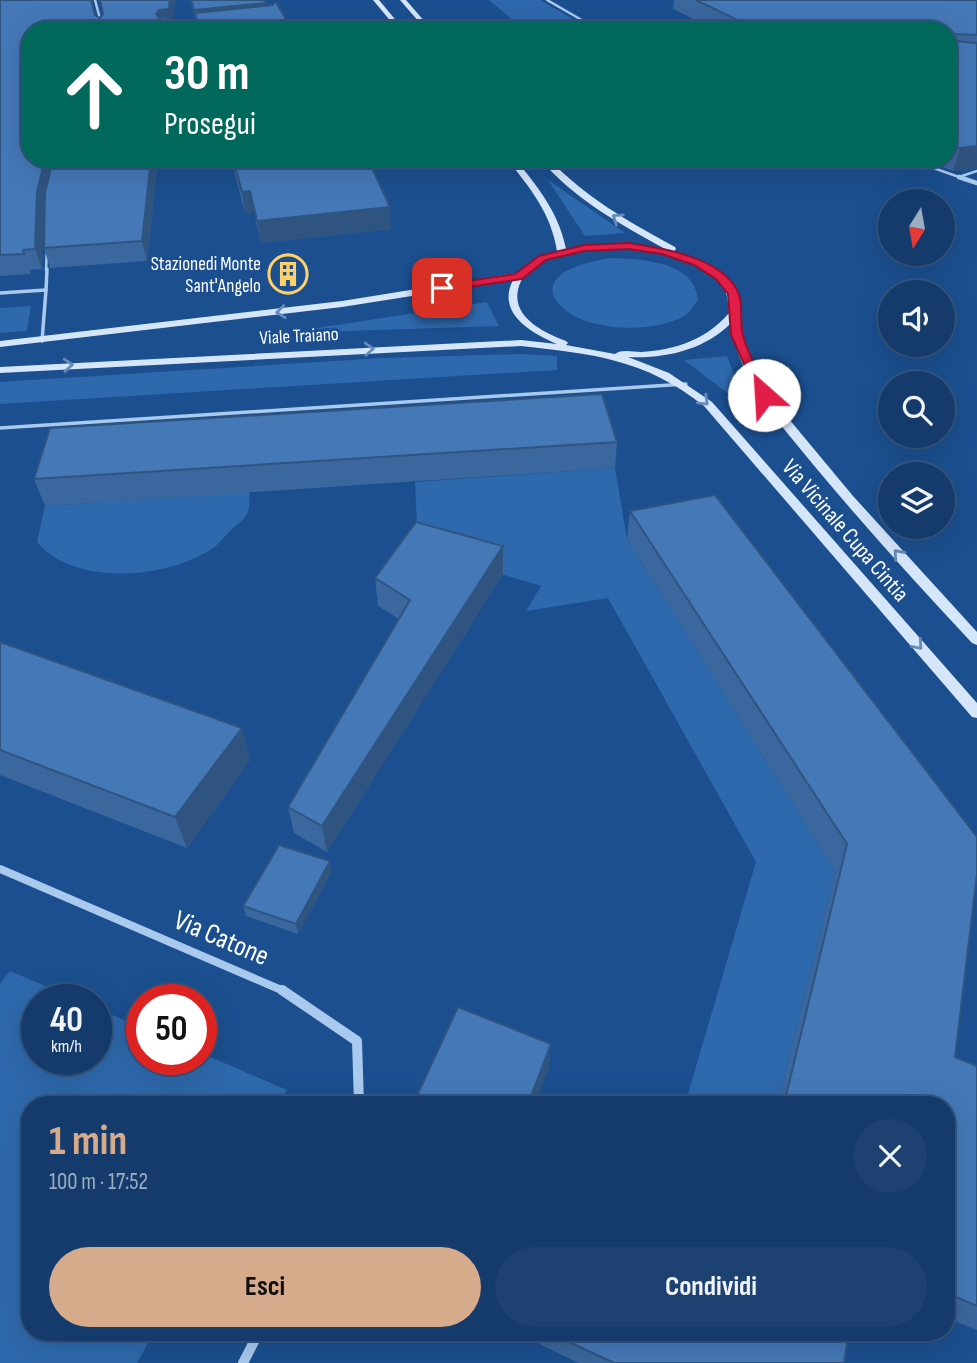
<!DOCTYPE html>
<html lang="it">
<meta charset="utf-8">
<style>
body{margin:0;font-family:"Sofia Sans Condensed",sans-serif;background:#1d4271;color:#f1f3f6;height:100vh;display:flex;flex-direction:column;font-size:26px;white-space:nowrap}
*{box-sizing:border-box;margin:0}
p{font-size:23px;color:#9dadc1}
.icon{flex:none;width:38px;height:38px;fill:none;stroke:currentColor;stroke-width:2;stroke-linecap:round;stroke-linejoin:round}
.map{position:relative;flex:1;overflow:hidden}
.side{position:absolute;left:21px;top:1096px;width:934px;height:245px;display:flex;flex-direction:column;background:#143b6b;border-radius:28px;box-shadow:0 7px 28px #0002,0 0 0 2px #33557e}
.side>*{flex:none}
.guide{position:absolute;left:21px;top:21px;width:936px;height:147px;border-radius:28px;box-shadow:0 7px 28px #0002,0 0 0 2px #33557e;background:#00695c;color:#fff;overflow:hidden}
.needle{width:46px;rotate:191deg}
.controls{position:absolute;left:878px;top:189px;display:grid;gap:14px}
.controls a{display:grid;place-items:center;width:77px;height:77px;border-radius:50%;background:#143b6b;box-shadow:0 7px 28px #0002,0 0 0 2px #33557e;font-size:35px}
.speed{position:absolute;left:21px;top:984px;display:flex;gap:14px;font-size:35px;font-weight:700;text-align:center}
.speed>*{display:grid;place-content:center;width:91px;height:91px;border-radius:50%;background:#143b6b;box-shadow:0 7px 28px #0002,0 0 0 2px #33557e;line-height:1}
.speed small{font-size:18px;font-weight:400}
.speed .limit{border:10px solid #d22;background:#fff;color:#111}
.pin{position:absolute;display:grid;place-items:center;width:60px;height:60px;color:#fff;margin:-30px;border-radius:14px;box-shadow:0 4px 10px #0006}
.me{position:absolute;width:77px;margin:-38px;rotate:334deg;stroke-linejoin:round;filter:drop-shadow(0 0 5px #0008)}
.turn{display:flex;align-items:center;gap:24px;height:147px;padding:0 28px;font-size:32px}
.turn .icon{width:91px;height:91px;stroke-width:2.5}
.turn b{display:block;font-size:49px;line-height:60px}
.round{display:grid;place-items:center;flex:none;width:74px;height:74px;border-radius:37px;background:#1d4271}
.headline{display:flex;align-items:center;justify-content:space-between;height:119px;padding:0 28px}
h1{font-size:42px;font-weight:700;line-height:52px;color:#d6ab8b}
.cta{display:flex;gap:14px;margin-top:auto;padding:14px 28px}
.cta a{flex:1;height:80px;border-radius:42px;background:#d6ab8b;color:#111;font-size:28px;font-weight:700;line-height:80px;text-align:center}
.cta a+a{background:#1d4271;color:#f1f3f6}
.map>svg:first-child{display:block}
.green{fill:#2e69ad}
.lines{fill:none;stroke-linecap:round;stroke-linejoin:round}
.lane-far1{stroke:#a9c9ee;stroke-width:2.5}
.lane{stroke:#a9c9ee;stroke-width:3.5}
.street-far2{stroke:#a9c9ee;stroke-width:4.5}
.street-far1{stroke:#a9c9ee;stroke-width:8}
.street{stroke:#a9c9ee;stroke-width:10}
.secondary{fill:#d6e6fa;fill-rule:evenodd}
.wall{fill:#3a679d}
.shaded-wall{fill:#305480}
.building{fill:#4478b7;stroke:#305480;stroke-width:2}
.oneway{stroke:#668bba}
.route{fill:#e11d48;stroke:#92132f;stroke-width:2}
.labels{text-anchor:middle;stroke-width:6;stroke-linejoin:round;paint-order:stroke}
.far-poi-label{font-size:19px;fill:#fff;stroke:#1b4f8f;text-anchor:end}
.far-street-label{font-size:19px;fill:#fff;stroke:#1b4f8f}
.street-label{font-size:23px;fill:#fff;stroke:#1b4f8f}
.near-street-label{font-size:28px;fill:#fff;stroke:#1b4f8f}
</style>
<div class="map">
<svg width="977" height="1363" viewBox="0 0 977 1363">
<rect width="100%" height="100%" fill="#1b4f8f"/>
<!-- green -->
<g class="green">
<polygon points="489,0 540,0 592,30 525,30"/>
<polygon points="548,180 625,233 585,236"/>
<path d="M 611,258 C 641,259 695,261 698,300 C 694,305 689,313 684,316 C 653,334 584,332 560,305 C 532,273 591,261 611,258 Z"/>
<polygon points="487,302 499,326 284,333"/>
<polygon points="31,306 27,331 0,333 0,308"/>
<polygon points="521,354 557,356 557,370 0,404 0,382 383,358"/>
<polygon points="727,356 747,408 684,360"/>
<polygon points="615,468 627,539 835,871 778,1104 685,1104 756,862 608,598 526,611 541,586 418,549 415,482"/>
<path d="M 250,492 C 249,498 250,508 247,514 C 244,521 233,527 228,533 C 223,538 219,544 213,548 C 168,579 74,587 37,542 L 45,506 Z"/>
<polygon points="10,971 76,999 37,999 37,1059 96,1059 96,1008 142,1028 142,1059 201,1059 201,1053 287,1090 279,1104 30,1104 30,1332 154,1332 137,1363 0,1363 0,984"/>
</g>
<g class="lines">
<!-- lane-far1 -->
<g class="lane-far1">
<polyline points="95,0 103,30"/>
<polyline points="547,0 599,30"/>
<polyline points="163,30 202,26"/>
<polyline points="908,159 959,177 977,171"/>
<polyline points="46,270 47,249"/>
</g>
<!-- lane -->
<g class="lane">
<polyline points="46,290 47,269"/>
<polyline points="0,293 46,290 42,341"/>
<polyline points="0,428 686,384"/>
</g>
<!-- street-far2 -->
<polyline class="street-far2" points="959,177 977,183"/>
<!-- street-far1 -->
<polyline class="street-far1" points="0,869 286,992"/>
<!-- street -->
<g class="street">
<polyline points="282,990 357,1041 359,1104"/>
<polyline points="243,1363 259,1332"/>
</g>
<!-- secondary -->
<g class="secondary">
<polygon points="373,0 379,0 404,30 398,30"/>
<polygon points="400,0 406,0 432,30 426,30"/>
<path d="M 507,159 L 515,159 C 538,187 559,213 566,249 C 599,242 631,242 665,249 C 620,224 574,199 540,159 L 549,159 C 585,197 629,222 675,247 L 676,249 L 674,251 L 703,262 L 716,270 L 731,283 L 737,300 L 746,349 L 769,395 L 853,496 L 977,632 L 977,645 L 972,643 C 919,586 866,528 816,468 C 780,423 739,382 731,323 C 705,350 664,359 628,357 L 669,373 L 712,402 L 977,703 L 977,718 L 972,717 L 704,406 C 645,359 593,354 521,346 L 0,373 L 0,367 L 521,340 L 557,344 C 531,333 496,313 513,280 L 342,307 L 0,347 L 0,341 L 342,301 L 517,273 L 531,261 L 557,251 C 551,213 530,188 507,159 ZM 623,248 C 653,251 705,258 723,286 C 728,294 728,304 729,313 C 707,339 676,350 641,352 C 632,352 622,349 615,354 L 566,345 L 568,343 L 566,341 C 545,333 512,318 518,290 C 520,279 528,270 537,265 C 562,250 595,249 623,248 Z"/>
</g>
</g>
<!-- wall -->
<g class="wall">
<polygon points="0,0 95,15 100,18 103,14 99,0 175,0 172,25 170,25 170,30 30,30 30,159 158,159 147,261 50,268 44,248 45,202 43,211 42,269 30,270 31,274 0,276"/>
<polygon points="190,0 264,0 266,6 292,30 198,30"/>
<polygon points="674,0 977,0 977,168 953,171 923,159 948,159 948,30 716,30 673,9"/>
<polygon points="231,159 368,159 391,229 261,243 254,212 245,213"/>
<polygon points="617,442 615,468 45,506 34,479"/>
<polygon points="715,495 955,1057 977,1066 977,1330 947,1318 947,1104 778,1104 835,871 627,539 630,511"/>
<polygon points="503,574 327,852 294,833 288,807 399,619 378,606 375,578"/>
<polygon points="0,642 242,728 250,760 187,848 0,775"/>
<polygon points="332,871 298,934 246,916 243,906"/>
<polygon points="514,1332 849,1332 844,1363 579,1363"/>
</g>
<!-- shaded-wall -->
<g class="shaded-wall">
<polygon points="170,0 175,0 172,25 170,25 170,30 166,30 162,26 156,14"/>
<polygon points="266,3 267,16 195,13 196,23 194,10"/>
<polygon points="977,146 977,168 953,171 960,148"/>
<polygon points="45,159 54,159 43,211 42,269 35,249 37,192"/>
<polygon points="151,159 158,159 147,261 142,241"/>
<polygon points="250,191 254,212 245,213 242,192"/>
<polygon points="390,207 391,229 261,243 257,221"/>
<polygon points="503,546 503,574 327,852 322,826"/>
<polygon points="242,728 250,760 187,848 175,817"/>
<polygon points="330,861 332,871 298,934 296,924"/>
<polygon points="551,1044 549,1068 535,1104 528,1104"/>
</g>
<!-- building -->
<g class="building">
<polygon points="0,0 91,0 95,15 100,18 103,14 100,0 170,0 169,9 159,10 156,14 159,18 168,17 166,30 30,30 30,159 45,159 37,192 35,249 23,250 24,254 0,255"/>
<polygon points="191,0 264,0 266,3 194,10"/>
<polygon points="696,0 977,0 977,35 953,34 950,38 953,41 977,43 977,146 960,148 948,145 948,30 758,30"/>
<polygon points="276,2 292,30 199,30 195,13 272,5"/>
<polygon points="53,159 151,159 142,241 44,248 45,193"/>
<polygon points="233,159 368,159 390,207 257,221 250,191 242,192"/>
<polygon points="602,394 617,442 34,479 50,428"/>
<polygon points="715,495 977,837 977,874 955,1057 977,1066 977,1306 947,1293 947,1104 784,1104 847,844 630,511"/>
<polygon points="416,522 503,546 322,826 288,807 410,600 375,578"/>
<polygon points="0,642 242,728 175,817 0,750"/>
<polygon points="279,845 330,861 296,924 243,906"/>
<polygon points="458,1007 551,1044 528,1104 413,1104"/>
<polygon points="548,1332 849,1332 844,1363 614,1363"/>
</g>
<!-- one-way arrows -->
<defs><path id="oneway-chevron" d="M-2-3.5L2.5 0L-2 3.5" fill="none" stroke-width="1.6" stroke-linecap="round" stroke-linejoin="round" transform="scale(1.75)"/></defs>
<g class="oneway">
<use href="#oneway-chevron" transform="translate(617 218) rotate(-146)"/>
<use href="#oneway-chevron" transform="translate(281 312) rotate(173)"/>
<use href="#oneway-chevron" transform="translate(369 349) rotate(-3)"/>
<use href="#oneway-chevron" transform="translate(68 365) rotate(-4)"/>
<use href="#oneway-chevron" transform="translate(704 401) rotate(44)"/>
<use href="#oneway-chevron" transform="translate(898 554) rotate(-132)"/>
<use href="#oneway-chevron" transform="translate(918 645) rotate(49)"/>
</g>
<!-- route -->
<path class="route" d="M 628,243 C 661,248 722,257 738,292 C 744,305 739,322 743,335 C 748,356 761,376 770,395 L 768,398 L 758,395 L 731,335 L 728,294 L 716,279 L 694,265 L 662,254 L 628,249 L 584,251 L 546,260 L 522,279 L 442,291 L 437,288 L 442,285 L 515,274 L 539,256 L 584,245 Z"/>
<!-- icons -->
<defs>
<g id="building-ring" transform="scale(2.0125)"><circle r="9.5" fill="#1b4f8f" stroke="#ffd166" stroke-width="1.5"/><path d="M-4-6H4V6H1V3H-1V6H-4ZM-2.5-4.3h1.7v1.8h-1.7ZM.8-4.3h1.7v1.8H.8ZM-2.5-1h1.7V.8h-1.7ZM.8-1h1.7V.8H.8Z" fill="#ffd166"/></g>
</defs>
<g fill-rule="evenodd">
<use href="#building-ring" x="288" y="274"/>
</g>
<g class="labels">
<!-- far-poi labels -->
<g class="far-poi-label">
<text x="261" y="270">Stazionedi Monte<tspan x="261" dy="22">Sant'Angelo</tspan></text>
</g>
<!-- far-street labels -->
<g class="far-street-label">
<text transform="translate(299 335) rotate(-3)" y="7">Viale Traiano</text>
</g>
<!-- street labels -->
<g class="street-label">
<text transform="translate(846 530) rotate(49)" y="8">Via Vicinale Cupa Cintia</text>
</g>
<!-- near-street labels -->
<g class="near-street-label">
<text transform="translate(222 937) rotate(23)" y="10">Via Catone</text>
</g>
</g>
</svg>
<div class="controls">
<a><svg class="needle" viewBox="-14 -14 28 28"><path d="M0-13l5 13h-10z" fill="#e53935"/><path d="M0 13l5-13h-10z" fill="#9dadc1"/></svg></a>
<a><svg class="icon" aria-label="sound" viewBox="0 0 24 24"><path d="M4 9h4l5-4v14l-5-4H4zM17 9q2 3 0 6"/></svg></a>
<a><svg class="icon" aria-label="search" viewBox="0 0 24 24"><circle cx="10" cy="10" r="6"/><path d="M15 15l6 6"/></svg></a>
<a><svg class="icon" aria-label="layers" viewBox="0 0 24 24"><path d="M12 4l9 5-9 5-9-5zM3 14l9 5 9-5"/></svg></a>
</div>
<div class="speed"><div>40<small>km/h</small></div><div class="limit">50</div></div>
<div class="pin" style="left:442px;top:288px;background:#d93025"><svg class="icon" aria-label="arrive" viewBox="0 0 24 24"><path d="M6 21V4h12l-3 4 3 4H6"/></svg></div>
<svg class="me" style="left:764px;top:395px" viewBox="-20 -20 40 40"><circle r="19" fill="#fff"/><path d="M0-13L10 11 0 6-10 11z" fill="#e11d48"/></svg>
<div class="guide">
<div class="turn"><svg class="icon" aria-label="ahead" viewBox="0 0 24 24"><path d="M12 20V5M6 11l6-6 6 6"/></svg><div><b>30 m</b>Prosegui</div></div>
</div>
<section class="side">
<div class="headline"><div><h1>1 min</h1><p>100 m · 17:52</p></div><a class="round"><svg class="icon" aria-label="close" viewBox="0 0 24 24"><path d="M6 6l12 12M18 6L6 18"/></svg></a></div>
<div class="cta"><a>Esci</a><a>Condividi</a></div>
</section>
</div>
